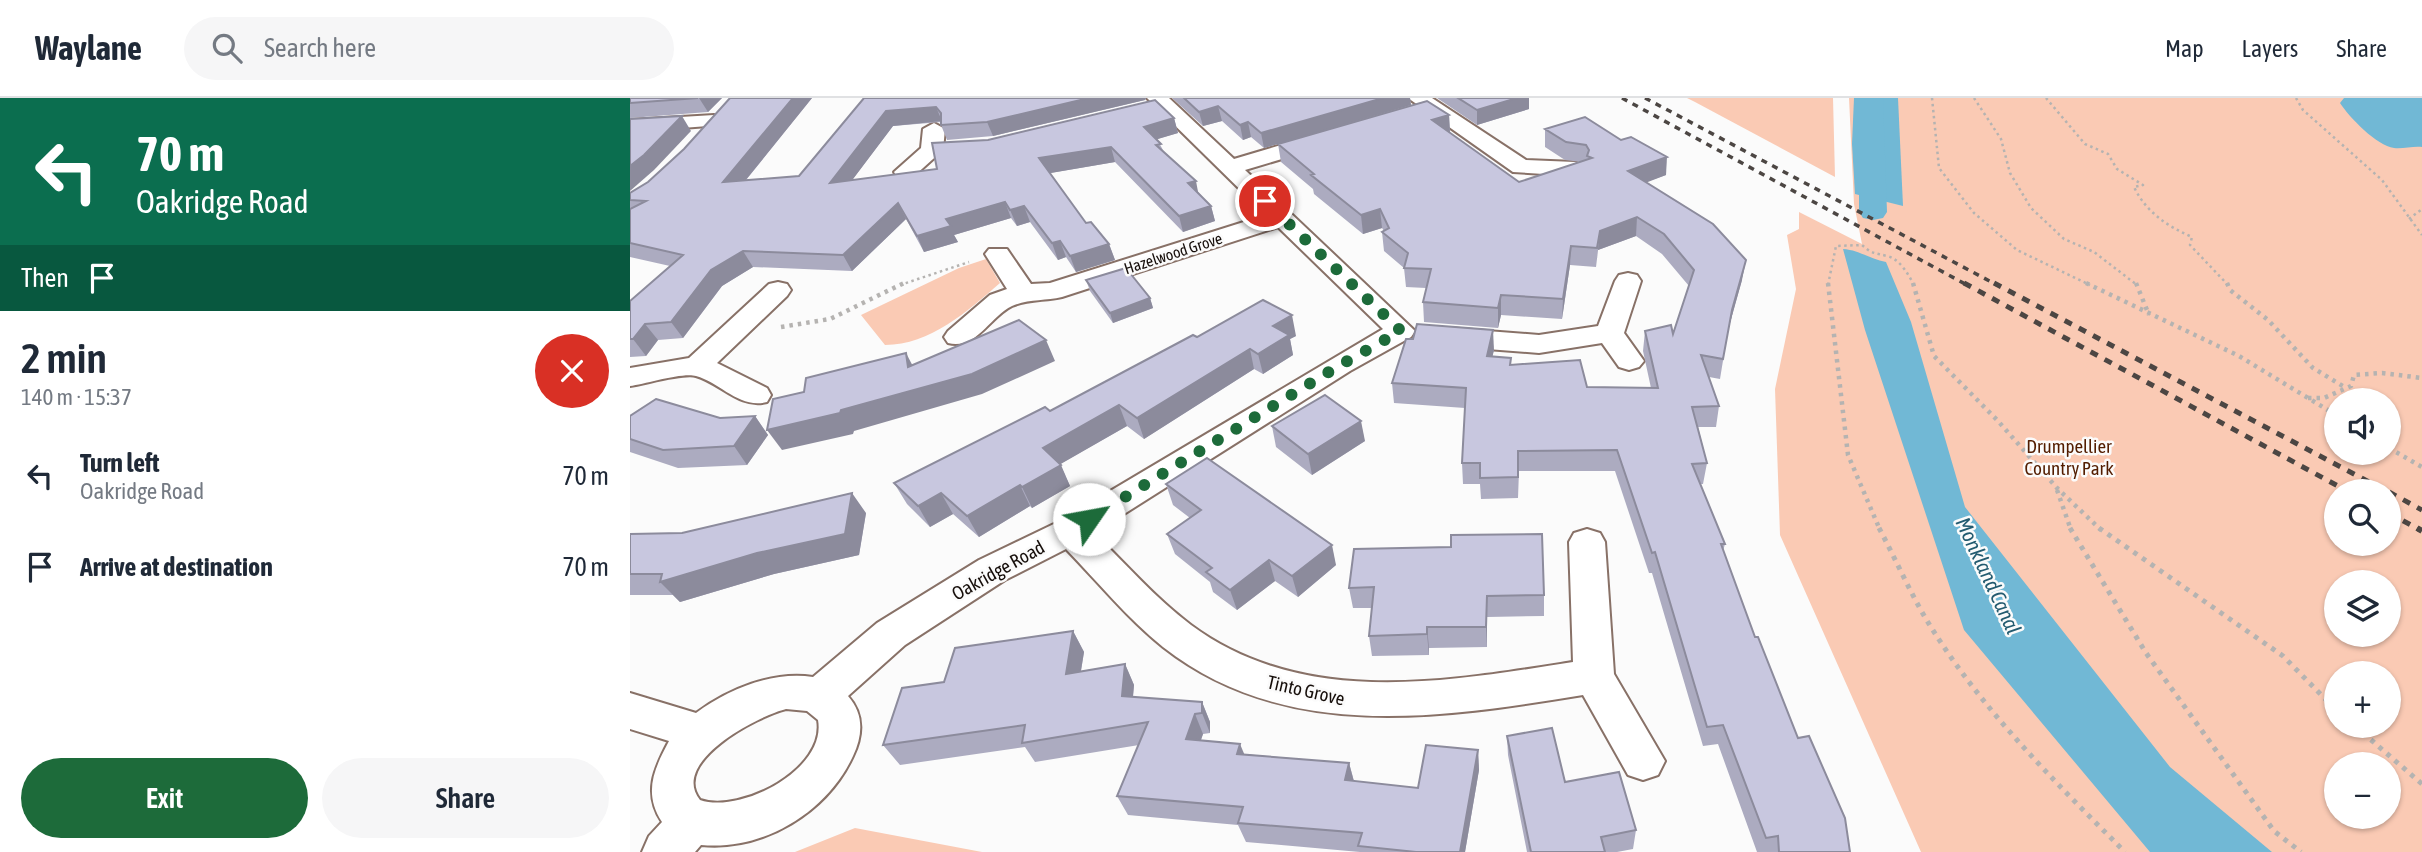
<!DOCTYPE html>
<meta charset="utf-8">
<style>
body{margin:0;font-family:"Asap Condensed",sans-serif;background:#f6f6f7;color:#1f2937;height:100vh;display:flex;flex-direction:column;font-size:26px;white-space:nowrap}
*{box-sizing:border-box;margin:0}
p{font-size:23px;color:#747a83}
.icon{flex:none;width:38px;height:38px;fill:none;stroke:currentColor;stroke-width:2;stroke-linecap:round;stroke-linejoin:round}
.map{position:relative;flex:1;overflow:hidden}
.panel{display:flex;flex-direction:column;background:#fff;width:630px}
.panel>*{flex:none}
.guide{background:#0b6e4f;color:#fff;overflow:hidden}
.controls{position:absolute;left:1694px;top:290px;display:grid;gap:14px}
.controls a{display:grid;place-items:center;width:77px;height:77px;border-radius:50%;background:#fff;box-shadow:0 2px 5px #0004;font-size:35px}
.pin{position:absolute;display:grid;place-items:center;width:60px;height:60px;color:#fff;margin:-30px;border:4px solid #fff;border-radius:50%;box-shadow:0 2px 7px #0007}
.me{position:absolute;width:77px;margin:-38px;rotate:57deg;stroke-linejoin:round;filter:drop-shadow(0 0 5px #0008)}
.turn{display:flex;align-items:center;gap:24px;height:147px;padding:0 21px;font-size:32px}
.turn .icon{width:91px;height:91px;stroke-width:2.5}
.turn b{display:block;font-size:49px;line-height:60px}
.then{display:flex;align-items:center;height:66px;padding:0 21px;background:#0003;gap:14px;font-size:26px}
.round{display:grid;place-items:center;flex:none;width:74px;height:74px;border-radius:37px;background:#f6f6f7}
.head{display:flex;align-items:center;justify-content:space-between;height:119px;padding:0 21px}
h1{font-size:42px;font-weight:600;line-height:52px}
.cta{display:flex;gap:14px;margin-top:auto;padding:14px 21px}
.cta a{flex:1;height:80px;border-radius:42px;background:#1d6b3a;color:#fff;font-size:28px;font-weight:600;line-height:80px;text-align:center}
.cta a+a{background:#f6f6f7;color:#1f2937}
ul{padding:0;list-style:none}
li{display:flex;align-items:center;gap:21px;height:91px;padding:0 21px}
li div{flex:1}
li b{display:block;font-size:26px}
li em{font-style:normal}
header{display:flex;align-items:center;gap:42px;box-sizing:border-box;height:98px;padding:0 35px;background:#fff;border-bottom:2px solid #e0e1e3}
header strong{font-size:33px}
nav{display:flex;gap:38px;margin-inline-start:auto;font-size:24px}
.search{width:490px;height:63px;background:#f6f6f7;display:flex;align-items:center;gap:18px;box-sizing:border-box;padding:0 24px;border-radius:38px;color:#747a83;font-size:26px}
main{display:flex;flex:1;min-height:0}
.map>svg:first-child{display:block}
.green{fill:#facab4;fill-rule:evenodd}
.water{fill:#71b8d5}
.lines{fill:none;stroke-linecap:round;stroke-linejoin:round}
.canal{fill:#71b8d5;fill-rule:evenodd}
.street-casing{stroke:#887167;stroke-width:4}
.path-far2{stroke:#b5b3b1;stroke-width:2.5;stroke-dasharray:2.5 3.5;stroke-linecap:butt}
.path-far1{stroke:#b5b3b1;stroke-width:4.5;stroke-dasharray:3.5 5;stroke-linecap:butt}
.path{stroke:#b5b3b1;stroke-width:5;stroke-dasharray:4.5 6;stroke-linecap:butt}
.street{fill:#fff;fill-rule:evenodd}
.rail-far2{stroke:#4c4643;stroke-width:3.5;stroke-dasharray:6 6;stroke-linecap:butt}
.rail-far1{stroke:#4c4643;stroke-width:5;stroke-dasharray:8 8;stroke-linecap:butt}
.rail{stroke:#4c4643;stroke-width:6;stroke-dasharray:10 10;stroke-linecap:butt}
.wall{fill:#acabc0}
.shaded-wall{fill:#8c8b9c}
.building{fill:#c8c7df;stroke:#8c8b9c;stroke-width:2}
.route{stroke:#1d6b3a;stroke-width:12;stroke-dasharray:0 21.6}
.labels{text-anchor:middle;stroke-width:5;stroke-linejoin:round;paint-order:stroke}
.far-street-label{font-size:16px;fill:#160e0a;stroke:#fbfbfb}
.park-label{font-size:19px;fill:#531d00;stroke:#fbfbfb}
.street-label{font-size:19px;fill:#160e0a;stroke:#fbfbfb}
.water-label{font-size:21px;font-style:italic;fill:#235b70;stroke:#fbfbfb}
</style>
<header>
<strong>Waylane</strong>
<div class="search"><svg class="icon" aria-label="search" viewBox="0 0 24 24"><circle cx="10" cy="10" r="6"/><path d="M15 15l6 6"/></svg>Search here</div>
<nav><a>Map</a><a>Layers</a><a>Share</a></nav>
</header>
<main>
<section class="panel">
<div class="guide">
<div class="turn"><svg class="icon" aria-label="left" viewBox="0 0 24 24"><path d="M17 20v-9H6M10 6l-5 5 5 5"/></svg><div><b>70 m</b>Oakridge Road</div></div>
<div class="then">Then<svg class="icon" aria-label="arrive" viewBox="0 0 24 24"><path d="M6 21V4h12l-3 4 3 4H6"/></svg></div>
</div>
<div class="head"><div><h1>2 min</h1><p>140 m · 15:37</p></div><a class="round" style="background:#d93025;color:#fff"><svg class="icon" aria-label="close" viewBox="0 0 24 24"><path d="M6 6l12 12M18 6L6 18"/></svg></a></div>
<ul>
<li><svg class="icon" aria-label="left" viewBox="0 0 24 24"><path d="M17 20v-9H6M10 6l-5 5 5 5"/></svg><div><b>Turn left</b><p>Oakridge Road</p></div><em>70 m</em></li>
<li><svg class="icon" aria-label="arrive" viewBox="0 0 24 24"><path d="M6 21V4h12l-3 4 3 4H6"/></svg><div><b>Arrive at destination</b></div><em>70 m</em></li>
</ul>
<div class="cta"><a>Exit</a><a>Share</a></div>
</section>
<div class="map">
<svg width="1792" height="754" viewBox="0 0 1792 754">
<rect width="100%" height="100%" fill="#fbfbfb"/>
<!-- green -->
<g class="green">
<polygon points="1057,0 1203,0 1205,79 1065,4"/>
<path d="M 1219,0 L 1792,0 L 1792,754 L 1291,754 L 1150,437 L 1145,291 L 1166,191 L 1157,137 L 1169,131 L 1169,114 L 1232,146 L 1224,106 ZM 1706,303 L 1759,303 L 1759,355 L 1706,355 ZM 1706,394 L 1759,394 L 1759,446 L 1706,446 ZM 1706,485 L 1759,485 L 1759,537 L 1706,537 ZM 1706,576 L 1759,576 L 1759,628 L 1706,628 ZM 1706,667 L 1759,667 L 1759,719 L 1706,719 Z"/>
<path d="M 356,161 L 370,185 C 338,213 300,247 255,247 L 231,217 L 329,170 Z"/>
<polygon points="225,730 352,754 165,754"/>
</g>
<!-- water -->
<g class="water">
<polygon points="1224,0 1268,0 1273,108 1225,96 1222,46"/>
<path d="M 1714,0 L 1792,0 L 1792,49 C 1783,48 1773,51 1764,50 C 1747,48 1719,19 1710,5 Z"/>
<path d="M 1213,151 C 1229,152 1240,161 1256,164 L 1281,224 L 1335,409 L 1540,669 L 1642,754 L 1520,754 L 1334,532 L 1235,232 Z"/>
</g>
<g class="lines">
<!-- canal -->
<polygon class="canal" points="1229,0 1253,0 1257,114 1253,120 1243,122 1233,120 1229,114"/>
<!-- street casing -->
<g class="street-casing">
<g id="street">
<path d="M 517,0 L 539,0 L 604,61 L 691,35 L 699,37 L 702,42 L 699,47 L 615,72 L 785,233 L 781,239 L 720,273 L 464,435 C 496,466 525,500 561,527 C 673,610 816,584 943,564 L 939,444 L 944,435 L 957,431 L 970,435 L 975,444 L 984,576 L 1035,663 L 1028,677 L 1013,682 L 998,677 L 953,597 C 812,620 655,645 533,549 C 497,520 468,484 436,451 L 375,482 L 275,547 L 218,598 C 234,616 233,637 223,658 C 197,714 134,753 71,747 L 65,754 L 12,754 L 19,738 L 32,724 C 13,695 24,671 39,643 L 0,631 L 0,595 L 66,615 C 99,591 142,573 183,579 L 247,525 L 349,462 L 428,424 L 753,231 L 648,129 L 432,199 C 415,203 398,201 382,208 C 359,219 347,252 318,245 L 314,239 L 318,233 L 360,197 L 377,191 L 355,156 L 359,151 L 377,151 L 401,186 L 420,185 L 636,117 ZM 156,611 L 177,613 L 188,622 C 197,671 111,716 70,702 C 39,664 128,618 156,611 Z"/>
<polygon points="778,0 802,0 896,62 945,64 956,71 945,78 883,74"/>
<polygon points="84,17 95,23 91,27 0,34 0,22"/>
<polygon points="304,25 315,31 313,52 283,79 267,79 264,74 291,50 293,31"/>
<polygon points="998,175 1007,177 1011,183 994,235 1014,263 1009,269 999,272 989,269 972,245 909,255 818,248 808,245 804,239 808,233 818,230 909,237 968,228 985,183 989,177"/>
<path d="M 148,184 L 157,186 L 161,192 L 157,198 L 87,265 L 137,290 L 141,297 L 137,304 C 109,311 91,285 66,278 C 53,274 15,286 0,288 L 0,270 L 59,260 L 139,186 Z"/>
</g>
</g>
<!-- path-far2 -->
<g class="path-far2">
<polyline points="1302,0 1309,70 1344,115 1387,152 1460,187"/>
<polyline points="1344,0 1371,41 1380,75 1401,110 1434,141 1464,154 1507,187"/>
<path d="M 1416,0 L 1455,46 L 1478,56 L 1487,71 L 1513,87 L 1504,89 C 1516,114 1537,128 1562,139 L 1560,147 L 1598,187"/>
<polyline points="1666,0 1673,12 1752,82 1792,137"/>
<polyline points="1779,121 1792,111"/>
<polyline points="270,187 339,164"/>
<path d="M 1198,187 L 1206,148 L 1232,147 C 1242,156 1245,155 1257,158 C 1270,161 1278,176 1284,187"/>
</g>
<!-- path-far1 -->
<g class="path-far1">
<polyline points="1198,185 1218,357 1250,432"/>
<polyline points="1283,185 1304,258 1368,323 1427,390 1471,432"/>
<polyline points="1456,185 1609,258 1706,317"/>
<polyline points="1506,185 1519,217"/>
<polyline points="1597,185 1600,192 1638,222 1683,270 1716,290"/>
<polyline points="151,229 200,221 274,185"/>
<polyline points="1678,300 1694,300 1721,288 1724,277 1752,275 1792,280"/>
<polyline points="1759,350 1792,369"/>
<polyline points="1427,392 1441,432"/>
</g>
<!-- path -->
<g class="path">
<path d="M 1249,430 C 1265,460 1279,492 1296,521 C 1349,609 1423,682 1495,754"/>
<polyline points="1440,430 1516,555 1644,733 1671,754"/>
<polyline points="1469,430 1653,558 1706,612"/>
<polyline points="1725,628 1792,686"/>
</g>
<!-- street -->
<use href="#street" class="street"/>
<!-- rail-far2 -->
<g class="rail-far2">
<polyline points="992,0 1337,187"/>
<polyline points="1015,0 1367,187"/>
</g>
<!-- rail-far1 -->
<g class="rail-far1">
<polyline points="1334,185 1719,394"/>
<polyline points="1364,185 1758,394"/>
<polyline points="1759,394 1792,412"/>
<polyline points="1759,415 1790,432"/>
</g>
<!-- rail -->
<polyline class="rail" points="1787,430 1792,433"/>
</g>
<!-- wall -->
<g class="wall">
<polygon points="0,0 92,0 78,14 0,20"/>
<polygon points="100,0 182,0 116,82 169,78 234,0 516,0 515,2 363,38 317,42 311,27 311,24 263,28 222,82 307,71 358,42 544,20 548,35 527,41 534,54 569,95 581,108 585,123 553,134 485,64 420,75 456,125 479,146 485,162 446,174 436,159 428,162 400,124 387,128 381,120 324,137 328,144 294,154 276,121 222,173 123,169 92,188 53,240 28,242 16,258 0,259 0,203 40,168 0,159 0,95 18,84 54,51"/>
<polygon points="542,0 780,0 781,7 634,50 621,39 613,42 592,23 573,28"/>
<polygon points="807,0 899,0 899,11 847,27"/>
<polygon points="819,17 820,35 889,84 951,64 935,62 915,49 915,31 1036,77 1016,84 1112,182 1098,232 1090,281 1079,279 1089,308 1086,329 1068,329 1077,365 1073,386 1070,386 1095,446 1093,453 1125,539 1168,640 1220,754 1127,754 1088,646 1073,648 1022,475 1019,475 985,373 889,373 888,400 851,401 850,386 833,386 832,365 835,310 764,305 762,285 864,252 862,258 881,260 881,267 957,289 1021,290 1013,253 1015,233 1043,236 1059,188 1032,156 1006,138 968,152 966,169 940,167 932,221 871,217 868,230 794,224 793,204 796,190 776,189 774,170 754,153 752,134 754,133 752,130 733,136 684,96 683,91 651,64 648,46"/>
<polygon points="456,182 520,200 523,210 483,225 460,193"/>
<polygon points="666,238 660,241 663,257 633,276 624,271 514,341 497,328 430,366 440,388 402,410 400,408 349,439 323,416 300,429 277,406 264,385 420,313 567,239"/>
<polygon points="0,315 0,318 90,320 125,318 138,337 117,367 48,370 0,354"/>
<polygon points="642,328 735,343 682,377 646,349"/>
<polygon points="536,386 706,467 668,499 645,483 607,512 583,494 580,484 545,456 537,436 560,420 543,407"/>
<polygon points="236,415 229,457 144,476 50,504 43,497 0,497 0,436 52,435"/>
<polygon points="821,449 914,497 914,518 857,519 857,549 799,550 799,557 742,558 739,538 742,510 723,510 719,490"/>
<polygon points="443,533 454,554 451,573 495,566 504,587 503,599 572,604 580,624 580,635 573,636 571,642 614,656 719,665 724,683 788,690 848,652 849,672 835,754 730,754 616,744 608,727 498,717 487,698 509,647 405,664 395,649 270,667 253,647 314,584"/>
<polygon points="877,638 935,684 1006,732 1003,751 987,754 897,754 878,657"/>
</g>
<!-- shaded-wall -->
<g class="shaded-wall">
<polygon points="69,0 92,0 78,14"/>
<polygon points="163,0 182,0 102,99 93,84"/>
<polygon points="459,0 516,0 515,2 363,38 357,24"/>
<polygon points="753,0 780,0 781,7 634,50 631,35"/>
<polygon points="887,0 899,0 899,11 847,27 847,12"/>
<polygon points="588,8 592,23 573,28 569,14"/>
<polygon points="306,9 312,23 263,28 208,101 200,85 256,13"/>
<polygon points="819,17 820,35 803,40 802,22"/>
<polygon points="52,18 61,33 24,72 0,93 0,68"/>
<polygon points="544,20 548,35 518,44 514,29"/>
<polygon points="618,24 621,39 613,42 610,27"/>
<polygon points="481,49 485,64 415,76 409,60"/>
<polygon points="1037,59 1036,77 997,92 998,73"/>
<polygon points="566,83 569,99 558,85"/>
<polygon points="375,104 381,120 324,137 328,144 294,154 287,138 316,121"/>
<polygon points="268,105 276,121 222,173 213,157"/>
<polygon points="394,108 400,124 387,128 380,112"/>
<polygon points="581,108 585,123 553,134 549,118"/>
<polygon points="750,111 752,130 733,136 731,117"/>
<polygon points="1007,119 1006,138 968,152 966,169 970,133"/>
<polygon points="430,143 436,159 428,162 422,145"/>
<polygon points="479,146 485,162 446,174 440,158"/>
<polygon points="941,148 940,167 932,221 933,201"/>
<polygon points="113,153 123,169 92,188 53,240 41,224 81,172"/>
<polygon points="1116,162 1112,182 1098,232 1102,212"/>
<polygon points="871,197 871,217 868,230 868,210"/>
<polygon points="520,200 523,210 483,225 480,215"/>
<polygon points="662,217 666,238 660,241 663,257 633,276 628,256 643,228"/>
<polygon points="15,226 28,242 16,258 3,241"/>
<polygon points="863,232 864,252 858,278 857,258"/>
<polygon points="416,242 425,263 352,296 224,333 223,336 152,352 137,332 211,312"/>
<polygon points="620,251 624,271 514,341 507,320"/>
<polygon points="276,255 287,276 278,269"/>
<polygon points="489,307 497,328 422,371 413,350"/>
<polygon points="125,318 138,337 117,367 104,348"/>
<polygon points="731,323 735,343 682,377 678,356"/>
<polygon points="431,367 440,388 402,410 392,389"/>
<polygon points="390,387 400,408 349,439 337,418"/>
<polygon points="222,395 236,415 229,457 144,476 50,504 30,484 127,455"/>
<polygon points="311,395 323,416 300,429 288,408"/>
<polygon points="702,447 706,467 668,499 662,478"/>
<polygon points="639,462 645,483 607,512 600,492"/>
<polygon points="857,498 857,549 856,529"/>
<polygon points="797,529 799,550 799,557 797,536"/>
<polygon points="443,533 454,554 447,596 436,576"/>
<polygon points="495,566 504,587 501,618 492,598"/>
<polygon points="572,604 580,624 580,635 572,615"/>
<polygon points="565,616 573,636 564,661 556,641"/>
<polygon points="610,646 618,665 607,656"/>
<polygon points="848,652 849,672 835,754 830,754"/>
<polygon points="719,665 724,684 715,682"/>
</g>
<!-- building -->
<g class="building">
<polygon points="0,0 68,0 0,5"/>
<polygon points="100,0 163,0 93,84 169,78 234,0 459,0 357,24 311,27 311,15 306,9 256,13 200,85 307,71 302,45 358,42 525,2 544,20 514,29 531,46 526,47 566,83 558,85 581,108 549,118 481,49 409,60 456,125 461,124 479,146 440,158 430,143 422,145 394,108 380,112 375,104 316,121 321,128 287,138 268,105 213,157 113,153 81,172 41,224 15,226 3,241 0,241 0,203 53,157 0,145 0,111 16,103 0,102 0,95 18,84 54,51"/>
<polygon points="554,0 753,0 631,35 618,24 610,27 588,8 569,14"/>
<polygon points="828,0 887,0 847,12"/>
<polygon points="797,3 819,17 802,22 889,84 962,60 957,58 959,52 956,47 936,44 915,31 955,19 991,42 1001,39 1037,59 998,73 1083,126 1116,162 1102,212 1093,261 1071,257 1089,308 1062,309 1077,365 1062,366 1095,446 1091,446 1125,539 1128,539 1168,640 1179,638 1215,720 1220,754 1149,754 1148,738 1136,740 1093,627 1077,629 1025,454 1022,455 987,352 888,353 888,379 850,380 850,365 832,365 836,290 762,285 776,241 783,241 787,226 863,232 857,258 881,260 880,267 950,262 957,289 1028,290 1015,233 1041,227 1043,236 1064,172 1034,136 1007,119 970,133 967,150 941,148 933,201 871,197 868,210 793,204 801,171 774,170 778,155 752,134 759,130 750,111 731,117 681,77 684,76 648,46"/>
<polygon points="52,18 14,57 0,68 0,21"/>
<polygon points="496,170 520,200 480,215 456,182"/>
<polygon points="633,202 662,217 643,228 659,237 628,256 620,251 507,320 489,307 413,350 431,367 392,389 390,387 337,418 311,395 288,408 264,385 415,309 420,313 563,237 567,239"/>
<polygon points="389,222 416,242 342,276 211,312 210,315 137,332 143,301 174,294 176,280 276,255 278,269"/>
<polygon points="695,297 731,323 678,356 642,328"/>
<polygon points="26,301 90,320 125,318 104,348 33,352 0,341 0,318"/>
<polygon points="577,360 702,447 662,478 639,462 600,492 576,474 582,470 537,436 571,412 536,386"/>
<polygon points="222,395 215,436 127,455 30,484 32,476 0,476 0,436 52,435"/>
<polygon points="912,436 914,497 857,498 856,529 797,529 797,536 739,538 744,489 719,490 724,451 821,449 821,437"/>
<polygon points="443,533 436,576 495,566 492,598 572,604 572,615 565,616 556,641 610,646 607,656 719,665 715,682 788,690 796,647 848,652 830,754 786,754 728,748 732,735 608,725 613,709 487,698 518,624 392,645 395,627 253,647 272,590 314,584 325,550"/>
<polygon points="922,630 935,684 989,674 1006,732 971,739 975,754 901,754 877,638"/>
</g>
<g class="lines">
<!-- route -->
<polyline class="route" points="459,421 710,267 771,233 635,103"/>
</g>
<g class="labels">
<!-- far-street labels -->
<g class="far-street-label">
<text transform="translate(543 155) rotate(-18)" y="6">Hazelwood Grove</text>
</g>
<!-- park labels -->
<g class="park-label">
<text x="1439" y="355">Drumpellier<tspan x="1439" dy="22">Country Park</tspan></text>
</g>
<!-- street labels -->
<g class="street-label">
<text transform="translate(368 472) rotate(-29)" y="7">Oakridge Road</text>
<text transform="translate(676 592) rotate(13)" y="7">Tinto Grove</text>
</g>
<!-- water labels -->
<g class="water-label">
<text transform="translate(1358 478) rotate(65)" y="7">Monkland Canal</text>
</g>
</g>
</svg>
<div class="controls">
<a><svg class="icon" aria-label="sound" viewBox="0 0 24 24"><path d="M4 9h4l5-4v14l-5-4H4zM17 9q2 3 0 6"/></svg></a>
<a><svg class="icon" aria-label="search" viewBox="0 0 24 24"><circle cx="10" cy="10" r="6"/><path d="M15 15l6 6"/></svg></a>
<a><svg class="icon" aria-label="layers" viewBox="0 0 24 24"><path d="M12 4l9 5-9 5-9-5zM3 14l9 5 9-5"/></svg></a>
<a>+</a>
<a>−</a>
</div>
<div class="pin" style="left:635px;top:103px;background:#d93025"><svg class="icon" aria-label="arrive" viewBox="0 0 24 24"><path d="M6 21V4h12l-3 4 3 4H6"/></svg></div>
<svg class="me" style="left:459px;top:421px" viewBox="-20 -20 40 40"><circle r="19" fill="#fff"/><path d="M0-13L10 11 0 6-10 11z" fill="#1d6b3a"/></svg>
</div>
</main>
